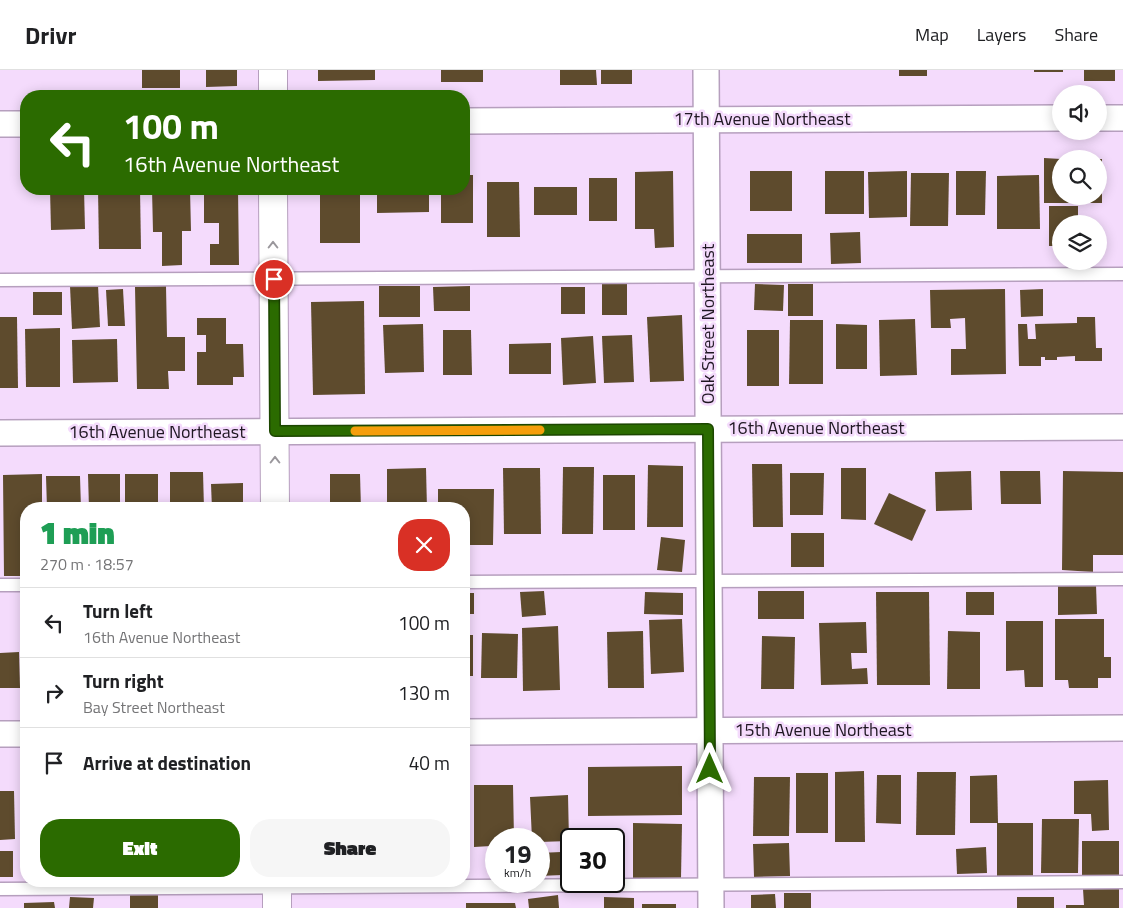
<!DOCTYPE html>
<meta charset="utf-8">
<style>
body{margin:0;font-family:"Titillium Web",sans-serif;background:#f6f6f6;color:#202124;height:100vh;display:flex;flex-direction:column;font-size:19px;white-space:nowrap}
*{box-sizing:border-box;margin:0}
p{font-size:16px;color:#757577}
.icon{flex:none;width:28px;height:28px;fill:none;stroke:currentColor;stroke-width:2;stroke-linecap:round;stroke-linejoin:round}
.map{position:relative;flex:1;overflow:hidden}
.panel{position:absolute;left:20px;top:432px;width:450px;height:385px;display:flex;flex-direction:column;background:#fff;border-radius:20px;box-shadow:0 2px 12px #0003}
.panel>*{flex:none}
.hud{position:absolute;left:20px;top:20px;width:450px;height:105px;border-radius:20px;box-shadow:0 2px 12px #0003;background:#2b6b00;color:#fff;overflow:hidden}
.controls{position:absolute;left:1052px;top:15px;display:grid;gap:10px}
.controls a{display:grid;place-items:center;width:55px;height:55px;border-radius:50%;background:#fff;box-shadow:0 2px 12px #0003;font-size:25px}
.speed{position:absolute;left:485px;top:758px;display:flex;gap:10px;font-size:25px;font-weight:700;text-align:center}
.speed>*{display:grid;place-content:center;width:65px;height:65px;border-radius:50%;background:#fff;box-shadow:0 2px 12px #0003;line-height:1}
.speed small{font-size:12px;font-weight:400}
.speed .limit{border:2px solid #111;border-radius:8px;background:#fff;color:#111}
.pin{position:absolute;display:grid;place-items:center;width:42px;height:42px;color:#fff;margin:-21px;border:2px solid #fff;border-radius:50%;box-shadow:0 1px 5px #0007}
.me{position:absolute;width:55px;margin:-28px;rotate:0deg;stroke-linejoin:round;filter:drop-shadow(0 0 4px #0008)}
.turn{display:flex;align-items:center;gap:18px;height:105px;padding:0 20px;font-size:22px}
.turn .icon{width:65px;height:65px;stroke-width:2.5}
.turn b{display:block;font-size:35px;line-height:42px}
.round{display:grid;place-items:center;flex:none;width:52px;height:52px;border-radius:20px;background:#f6f6f6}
.summary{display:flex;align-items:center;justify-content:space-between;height:85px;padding:0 20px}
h1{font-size:30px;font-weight:800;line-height:38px;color:#1e9e55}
.primary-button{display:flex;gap:10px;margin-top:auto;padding:10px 20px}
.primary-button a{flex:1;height:58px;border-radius:20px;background:#2b6b00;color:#fff;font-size:20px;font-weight:800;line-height:58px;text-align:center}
.primary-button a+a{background:#f6f6f6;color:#202124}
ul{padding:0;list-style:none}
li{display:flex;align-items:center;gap:15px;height:70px;padding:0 20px;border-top:1px solid #e0e0e0}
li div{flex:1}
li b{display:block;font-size:19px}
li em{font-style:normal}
header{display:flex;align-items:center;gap:30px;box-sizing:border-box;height:70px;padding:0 25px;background:#fff;border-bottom:1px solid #e0e0e0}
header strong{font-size:24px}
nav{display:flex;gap:28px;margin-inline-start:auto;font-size:18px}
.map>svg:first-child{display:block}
.building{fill:#5e4b2d}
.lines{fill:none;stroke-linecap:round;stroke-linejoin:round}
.service-casing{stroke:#b69fbe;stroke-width:15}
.minor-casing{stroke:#b69fbe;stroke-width:28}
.tertiary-casing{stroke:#b69fbe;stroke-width:30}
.service{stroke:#fff;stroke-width:12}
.minor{stroke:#fff;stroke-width:25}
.tertiary{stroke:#fff;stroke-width:28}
.oneway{stroke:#9a979c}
.route-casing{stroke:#1c4600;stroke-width:12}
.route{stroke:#2b6b00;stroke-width:9}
.slow{stroke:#f59e0b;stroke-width:9}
.labels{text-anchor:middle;stroke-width:5;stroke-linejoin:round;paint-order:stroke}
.street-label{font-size:18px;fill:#1f1722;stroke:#f4dbfc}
</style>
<header>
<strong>Drivr</strong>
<nav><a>Map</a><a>Layers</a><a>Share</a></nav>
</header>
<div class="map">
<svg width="1123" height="838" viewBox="0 0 1123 838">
<rect width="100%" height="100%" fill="#f4dbfc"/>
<!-- building -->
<g class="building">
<rect x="142" y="0" width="38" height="18"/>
<polygon points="206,0 237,0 237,16 206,17"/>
<polygon points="318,0 375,0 375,10 318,11"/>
<rect x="441" y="0" width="42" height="12"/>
<polygon points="560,0 596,0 597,15 560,15"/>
<rect x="601" y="0" width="31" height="14"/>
<rect x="899" y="0" width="28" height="6"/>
<rect x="1034" y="0" width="29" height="2"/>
<rect x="1084" y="0" width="31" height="11"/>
<polygon points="1044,88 1061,89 1061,126 1099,126 1099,89 1102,89 1102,133 1044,133"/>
<polygon points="673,101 674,177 655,178 654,159 635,159 635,102"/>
<rect x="750" y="101" width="42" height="40"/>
<rect x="825" y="101" width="39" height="43"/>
<polygon points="907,101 907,147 869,148 868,102"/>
<polygon points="956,101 986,101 985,145 956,145"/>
<polygon points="911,103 949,103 948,156 910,156"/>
<polygon points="464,105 473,105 473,153 441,153 441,119 464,119"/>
<polygon points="1039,105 1040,159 997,159 997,106"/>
<rect x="589" y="108" width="28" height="43"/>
<polygon points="487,112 519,112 520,167 487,167"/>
<rect x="534" y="117" width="43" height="28"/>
<polygon points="50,119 84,119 85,159 51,160"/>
<polygon points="98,119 140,119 141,179 99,179"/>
<polygon points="152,119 190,119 191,161 182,161 182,195 162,196 162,162 153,162"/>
<polygon points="204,119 238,119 239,195 210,195 210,174 219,174 219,153 204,153"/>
<rect x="320" y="119" width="40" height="54"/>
<polygon points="377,119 429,119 429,142 377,143"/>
<polygon points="1049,136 1078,136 1078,154 1061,154 1061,176 1049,176"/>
<polygon points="860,162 861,193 831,194 830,163"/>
<rect x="747" y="164" width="55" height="29"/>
<rect x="602" y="212" width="25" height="33"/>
<polygon points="755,214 784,215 783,241 754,240"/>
<rect x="788" y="214" width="25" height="32"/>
<polygon points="98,215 100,257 72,259 70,216"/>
<polygon points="166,216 167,267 185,267 185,301 168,301 169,319 137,319 135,217"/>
<rect x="379" y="216" width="41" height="31"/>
<polygon points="470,216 470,241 434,241 433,217"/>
<rect x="561" y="217" width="24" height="27"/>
<polygon points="123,219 125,256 108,256 106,220"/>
<polygon points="1005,219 1006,304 951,305 951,279 966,279 965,248 950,249 951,258 931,258 930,220"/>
<polygon points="1043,219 1043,246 1021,247 1020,220"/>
<rect x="33" y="222" width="29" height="23"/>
<polygon points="364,231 365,324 313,325 311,232"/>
<polygon points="682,245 684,311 650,312 647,247"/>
<polygon points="0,247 17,247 18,318 0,318"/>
<polygon points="1077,247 1095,247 1096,278 1102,278 1102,291 1075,291 1075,286 1057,287 1057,290 1045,290 1045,287 1041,287 1041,296 1019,296 1018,254 1027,254 1028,269 1036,269 1035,254 1077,253"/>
<polygon points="197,248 226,248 226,274 243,274 244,307 233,307 233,315 197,315 197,282 206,282 206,265 197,265"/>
<polygon points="915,249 917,305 880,306 879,250"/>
<polygon points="790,250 823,250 823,314 789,314"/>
<polygon points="423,254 424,302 385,303 383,255"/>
<polygon points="836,254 867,255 867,299 836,299"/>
<polygon points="60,258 60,317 26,317 25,259"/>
<polygon points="443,260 471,260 472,305 443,305"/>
<rect x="747" y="260" width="32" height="56"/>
<polygon points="632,265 634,312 604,313 602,266"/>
<polygon points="593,266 596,313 563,315 561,268"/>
<polygon points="117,269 118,312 73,313 72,270"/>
<polygon points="551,273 551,304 509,304 509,274"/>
<polygon points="752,394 782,394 783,457 753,457"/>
<polygon points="648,395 683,396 683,457 647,457"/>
<polygon points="563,397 594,397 593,464 562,464"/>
<polygon points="426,398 427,439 387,439 387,399"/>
<polygon points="503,398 540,398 541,464 504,464"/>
<polygon points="841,398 866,398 866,450 841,449"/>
<polygon points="971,401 972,440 936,441 935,402"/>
<polygon points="1000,401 1040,401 1041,434 1001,434"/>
<polygon points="1063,401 1123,402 1123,485 1093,485 1093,502 1062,500"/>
<polygon points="170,402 203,402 204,439 170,439"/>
<polygon points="790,403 824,403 823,445 790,445"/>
<polygon points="42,404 42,439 26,439 24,506 4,506 3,405"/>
<polygon points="88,404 120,404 120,439 89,439"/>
<rect x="125" y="404" width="33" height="35"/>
<polygon points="330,404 360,404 361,439 330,439"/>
<rect x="603" y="405" width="32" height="55"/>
<polygon points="46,406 80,406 81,439 47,439"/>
<polygon points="243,413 243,439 212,439 211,414"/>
<polygon points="438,419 494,419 493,475 464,475 464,439 438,439"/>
<polygon points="889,423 926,440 912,471 874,454"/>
<rect x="791" y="463" width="33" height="34"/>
<polygon points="661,467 685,470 682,502 657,500"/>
<polygon points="1058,515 1096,515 1097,544 1058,545"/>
<polygon points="544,521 546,545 522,547 520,522"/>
<rect x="758" y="521" width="46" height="28"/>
<polygon points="645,522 683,523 683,545 644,544"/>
<polygon points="876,522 929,522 930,615 877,615"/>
<rect x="966" y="522" width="28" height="23"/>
<rect x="464" y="523" width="10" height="21"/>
<polygon points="682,549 684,602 651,604 649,550"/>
<polygon points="1055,549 1104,549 1104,587 1111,587 1111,608 1098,608 1098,618 1069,618 1068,610 1055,610"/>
<polygon points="1006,551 1043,551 1043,617 1025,617 1024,600 1006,601"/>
<polygon points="866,552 867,583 851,583 852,599 867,598 868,614 821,615 819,553"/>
<polygon points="558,556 560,620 523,621 522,558"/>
<polygon points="643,561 644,618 608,618 607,562"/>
<polygon points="948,561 980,562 980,619 947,619"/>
<polygon points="482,563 518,564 517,608 481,608"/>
<rect x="464" y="565" width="9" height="41"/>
<polygon points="762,566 795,567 794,619 761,619"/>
<polygon points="19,582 20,618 0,618 0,583"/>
<polygon points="682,696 682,745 588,746 588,697"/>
<polygon points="864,701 865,772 835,772 835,702"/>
<polygon points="917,702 956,702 955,765 916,765"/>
<rect x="796" y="703" width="32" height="60"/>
<polygon points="877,705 901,705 901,754 876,753"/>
<polygon points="997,705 998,753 970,753 970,706"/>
<polygon points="754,707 790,707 789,766 753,766"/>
<polygon points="1108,710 1109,760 1092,761 1091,744 1074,744 1074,711"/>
<polygon points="464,715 469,715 468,805 464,805"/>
<polygon points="474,715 513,715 514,769 496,769 496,808 491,808 491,776 474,777"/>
<polygon points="0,721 14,721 15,769 0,770"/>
<polygon points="21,723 26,723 26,769 23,769"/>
<polygon points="568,725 569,771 539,772 539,769 532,769 530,727"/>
<polygon points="1042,749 1079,749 1078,803 1041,803"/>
<polygon points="633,753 682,754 681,808 633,808"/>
<rect x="997" y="753" width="36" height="54"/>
<rect x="1082" y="771" width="37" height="35"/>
<polygon points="789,773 790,806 754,807 753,774"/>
<polygon points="986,777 987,803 957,804 956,779"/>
<rect x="0" y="781" width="13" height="26"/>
<polygon points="561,782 562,805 539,806 539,783"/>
<polygon points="1083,819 1119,819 1119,838 1066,838 1066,835 1084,835"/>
<rect x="784" y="823" width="27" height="15"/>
<polygon points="775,824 776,838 751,838 751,825"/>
<rect x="130" y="825" width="28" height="13"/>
<polygon points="558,825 559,838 529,838 528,829"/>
<polygon points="70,827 94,828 93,838 69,838"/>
<polygon points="604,827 634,828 634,838 604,838"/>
<rect x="1017" y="827" width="37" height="11"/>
<polygon points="54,832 55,838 24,838 24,833"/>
<polygon points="466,833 515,833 516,838 466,838"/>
<rect x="642" y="834" width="34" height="4"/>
</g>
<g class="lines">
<!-- service casing -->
<g class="service-casing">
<g id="service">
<polyline points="0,210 1123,204"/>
<polyline points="464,512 1123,509"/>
<polyline points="0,515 26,515"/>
<polyline points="0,819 1123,812"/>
</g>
</g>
<!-- minor casing -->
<g class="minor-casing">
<g id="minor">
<polyline points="706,0 711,838"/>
<polyline points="1099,48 1123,48"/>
<polyline points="464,51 1061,48"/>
<polyline points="0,54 26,54"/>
<polyline points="0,363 1123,357"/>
<polyline points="464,662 1123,658"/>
<polyline points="0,664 26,664"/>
</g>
</g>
<!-- tertiary casing -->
<g class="tertiary-casing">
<g id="tertiary">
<polyline points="273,0 273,26"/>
<polyline points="273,119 275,439"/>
<polyline points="277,811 277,838"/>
</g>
</g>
<!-- service -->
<use href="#service" class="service"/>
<!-- minor -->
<use href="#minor" class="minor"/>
<!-- tertiary -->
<use href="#tertiary" class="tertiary"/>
</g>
<!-- one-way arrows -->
<defs><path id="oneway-chevron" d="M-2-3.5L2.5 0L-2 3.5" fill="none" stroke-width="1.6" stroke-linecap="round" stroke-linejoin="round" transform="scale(1.25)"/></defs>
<g class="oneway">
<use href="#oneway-chevron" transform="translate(273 175) rotate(-90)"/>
<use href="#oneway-chevron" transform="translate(275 390) rotate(-90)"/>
</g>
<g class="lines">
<!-- route casing -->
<g class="route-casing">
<polyline id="route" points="274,209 275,361 708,359 710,699"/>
</g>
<!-- route -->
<use href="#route" class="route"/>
<!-- slow -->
<polyline class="slow" points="355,361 540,360"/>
</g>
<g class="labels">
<!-- street labels -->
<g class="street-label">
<text x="762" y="55">17th Avenue Northeast</text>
<text transform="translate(708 254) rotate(-90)" y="6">Oak Street Northeast</text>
<text x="816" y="364">16th Avenue Northeast</text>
<text x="157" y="368">16th Avenue Northeast</text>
<text x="823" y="666">15th Avenue Northeast</text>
</g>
</g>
</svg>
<div class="controls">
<a><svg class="icon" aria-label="sound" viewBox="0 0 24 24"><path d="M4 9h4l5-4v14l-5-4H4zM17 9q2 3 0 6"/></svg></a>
<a><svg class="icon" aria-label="search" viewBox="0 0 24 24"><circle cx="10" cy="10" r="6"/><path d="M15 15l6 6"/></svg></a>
<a><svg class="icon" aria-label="layers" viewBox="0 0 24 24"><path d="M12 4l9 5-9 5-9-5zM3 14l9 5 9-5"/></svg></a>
</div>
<div class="speed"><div>19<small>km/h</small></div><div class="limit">30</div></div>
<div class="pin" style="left:274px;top:209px;background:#d93025"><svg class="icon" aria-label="arrive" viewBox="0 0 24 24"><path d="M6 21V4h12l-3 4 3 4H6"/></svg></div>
<svg class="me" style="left:710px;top:699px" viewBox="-20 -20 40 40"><path d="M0-17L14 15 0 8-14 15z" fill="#2b6b00" stroke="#fff" stroke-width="4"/></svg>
<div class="hud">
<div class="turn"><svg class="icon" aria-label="left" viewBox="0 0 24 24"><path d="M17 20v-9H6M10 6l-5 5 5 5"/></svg><div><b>100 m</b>16th Avenue Northeast</div></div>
</div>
<section class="panel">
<div class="summary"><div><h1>1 min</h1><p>270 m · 18:57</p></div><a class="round" style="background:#d93025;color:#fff"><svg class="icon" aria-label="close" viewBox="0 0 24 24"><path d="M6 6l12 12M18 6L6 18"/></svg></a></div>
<ul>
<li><svg class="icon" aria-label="left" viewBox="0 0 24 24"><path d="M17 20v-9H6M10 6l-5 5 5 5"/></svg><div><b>Turn left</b><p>16th Avenue Northeast</p></div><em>100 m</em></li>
<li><svg class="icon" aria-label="right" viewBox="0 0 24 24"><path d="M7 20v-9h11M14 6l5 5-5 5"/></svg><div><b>Turn right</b><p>Bay Street Northeast</p></div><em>130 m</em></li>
<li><svg class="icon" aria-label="arrive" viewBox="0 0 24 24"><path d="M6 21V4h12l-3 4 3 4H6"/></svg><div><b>Arrive at destination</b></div><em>40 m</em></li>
</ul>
<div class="primary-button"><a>Exit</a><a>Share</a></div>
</section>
</div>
